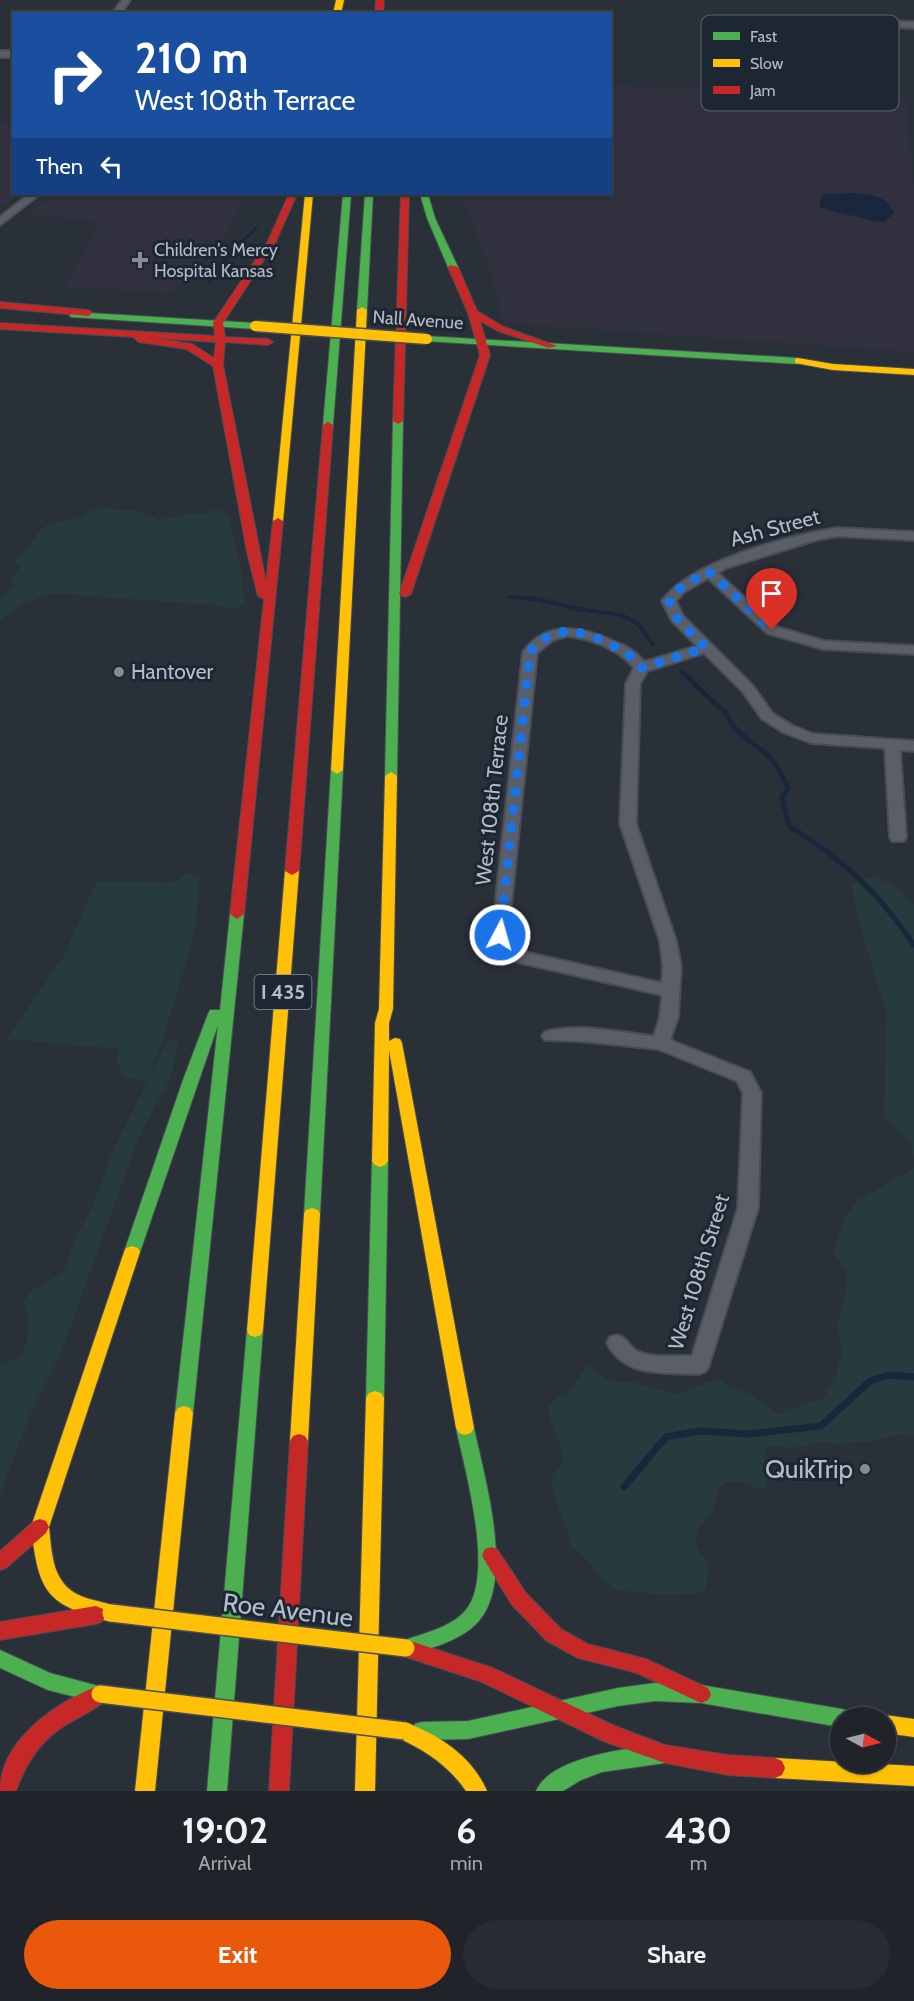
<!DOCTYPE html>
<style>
body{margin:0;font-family:Cabin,sans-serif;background:#282c32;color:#f1f3f6;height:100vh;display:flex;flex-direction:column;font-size:22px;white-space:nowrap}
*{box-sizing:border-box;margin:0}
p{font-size:20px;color:#a2a4a8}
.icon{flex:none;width:33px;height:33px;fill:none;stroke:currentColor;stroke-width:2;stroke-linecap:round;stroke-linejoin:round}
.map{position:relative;height:1791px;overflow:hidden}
.panel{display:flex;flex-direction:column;background:#20242a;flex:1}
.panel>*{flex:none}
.top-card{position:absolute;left:12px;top:12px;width:600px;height:183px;border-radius:0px;box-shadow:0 2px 4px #0004,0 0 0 2px #3d4147;background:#1a4fa0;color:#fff;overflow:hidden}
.needle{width:39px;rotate:97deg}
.controls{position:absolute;left:830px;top:1707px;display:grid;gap:12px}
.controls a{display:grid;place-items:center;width:66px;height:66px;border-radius:50%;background:#20242a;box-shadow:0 2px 4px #0004,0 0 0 2px #3d4147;font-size:30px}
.pin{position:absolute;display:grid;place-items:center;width:51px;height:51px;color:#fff;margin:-62px -26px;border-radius:50% 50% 50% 0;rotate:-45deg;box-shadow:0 0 6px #0007}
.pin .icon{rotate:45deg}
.me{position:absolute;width:66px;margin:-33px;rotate:6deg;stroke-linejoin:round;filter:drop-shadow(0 0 4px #0008)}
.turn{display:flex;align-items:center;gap:21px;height:126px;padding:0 24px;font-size:27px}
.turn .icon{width:78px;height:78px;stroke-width:2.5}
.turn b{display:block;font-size:42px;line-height:51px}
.then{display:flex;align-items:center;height:57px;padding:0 24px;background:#0003;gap:12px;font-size:22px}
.eta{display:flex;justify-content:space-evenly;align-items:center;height:102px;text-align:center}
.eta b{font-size:36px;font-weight:700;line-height:42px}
.primary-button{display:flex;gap:12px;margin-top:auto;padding:12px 24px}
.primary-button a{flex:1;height:69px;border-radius:36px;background:#ea580c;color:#fff;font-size:24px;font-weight:700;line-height:69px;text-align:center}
.primary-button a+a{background:#282c32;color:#f1f3f6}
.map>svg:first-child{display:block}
.medical{fill:#31303e}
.green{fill:#273a3e}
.water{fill:#19273c}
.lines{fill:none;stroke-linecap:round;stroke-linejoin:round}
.stream-far3{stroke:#19273c;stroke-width:3}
.stream-far2{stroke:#19273c;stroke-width:4}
.stream-far1{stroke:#19273c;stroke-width:5}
.stream{stroke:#19273c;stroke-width:7}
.street-casing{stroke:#484c55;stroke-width:4}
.fast-casing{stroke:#484c55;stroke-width:2}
.slow-casing{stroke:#484c55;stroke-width:2}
.jam-casing{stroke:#484c55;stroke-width:2}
.street{fill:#5a5e66;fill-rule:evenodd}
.fast{fill:#4caf50;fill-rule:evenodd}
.slow{fill:#ffc107;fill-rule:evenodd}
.jam{fill:#c62828;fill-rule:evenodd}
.slow-bridge-far1-casing{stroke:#484c55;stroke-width:13;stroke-linecap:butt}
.slow-bridge-casing{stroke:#484c55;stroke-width:20;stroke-linecap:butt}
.slow-bridge-far1{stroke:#ffc107;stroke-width:10}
.slow-bridge{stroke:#ffc107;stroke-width:17}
.route{stroke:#1a73e8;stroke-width:10;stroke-dasharray:0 18}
.poi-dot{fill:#848b96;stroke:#1d2633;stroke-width:2}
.labels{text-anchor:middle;stroke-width:6;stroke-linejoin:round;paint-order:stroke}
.far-poi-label{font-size:18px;fill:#b4bcc9;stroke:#1d2633;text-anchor:start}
.far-street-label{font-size:18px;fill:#b4bcc9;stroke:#1d2633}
.shield{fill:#1d2633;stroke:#878f9c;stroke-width:1.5}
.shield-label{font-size:20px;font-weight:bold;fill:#b4bcc9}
.street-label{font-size:21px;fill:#b4bcc9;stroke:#1d2633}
.poi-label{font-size:21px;fill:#b4bcc9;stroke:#1d2633;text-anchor:start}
.near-poi-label{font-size:26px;fill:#b4bcc9;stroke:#1d2633;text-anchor:end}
.near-street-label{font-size:26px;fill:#b4bcc9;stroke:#1d2633}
.key{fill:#1d2633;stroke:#4a5360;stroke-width:1.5}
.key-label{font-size:16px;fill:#b4bcc9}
</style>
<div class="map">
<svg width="914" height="1791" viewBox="0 0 914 1791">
<rect width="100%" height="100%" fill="#2a3038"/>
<!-- medical -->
<g class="medical">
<polygon points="611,85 905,99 914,187 914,352 503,323 490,270 461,194 610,194"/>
<polygon points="0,122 13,122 14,194 19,194 0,208"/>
<polygon points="52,194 247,194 226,234 170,293 64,287 101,222 28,214"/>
</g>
<!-- green -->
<g class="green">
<path d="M 101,508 L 140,511 L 159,520 L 185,514 L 203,514 L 214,510 L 222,511 L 230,519 L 242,575 L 244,603 L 240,607 L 227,610 L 224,606 L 51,593 L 19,606 L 0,621 L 0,601 C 7,594 15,588 12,577 L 21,566 L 16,564 L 16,559 C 28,550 29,544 37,534 C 50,519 59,523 75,519 C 84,516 91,510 101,508 Z"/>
<polygon points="185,873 200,876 195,929 190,950 161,1046 147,1081 125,1078 116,1061 119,1049 7,1039 63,957 97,881 169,883 180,879"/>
<polygon points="876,876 900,890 914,905 914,1158 911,1143 884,1117 886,1011 859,923 851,883"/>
<path d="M 173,1040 L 178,1040 L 172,1074 L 139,1137 L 61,1353 L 30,1415 L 0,1495 L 0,1365 C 5,1362 14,1360 18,1357 C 31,1345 31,1317 23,1304 L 26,1297 L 35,1288 L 63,1273 L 77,1236 L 92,1207 L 114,1148 L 165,1046 L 168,1041 Z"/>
<path d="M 914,1168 L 914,1436 L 898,1434 L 874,1441 L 836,1444 L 824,1442 L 791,1448 L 769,1446 C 759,1457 768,1472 766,1486 L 759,1489 C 747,1483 724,1474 718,1492 C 715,1501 715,1507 710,1515 C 706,1523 696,1529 696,1539 C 695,1548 705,1557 710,1564 L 706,1589 L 698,1593 L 665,1595 L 618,1590 L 603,1581 L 591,1563 L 572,1547 C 569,1529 550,1494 552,1479 C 552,1472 558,1468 562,1464 C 571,1437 522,1406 569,1393 L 585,1368 L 591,1366 L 605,1378 L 614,1382 L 633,1382 L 678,1394 L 719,1378 L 731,1388 L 749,1394 L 778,1414 L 823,1398 L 835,1379 L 842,1352 L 837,1324 L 845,1293 L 847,1271 L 833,1253 L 844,1218 L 857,1201 Z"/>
</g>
<!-- water -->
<path class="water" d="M 854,193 C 871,195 887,195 894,213 L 885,222 L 878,222 L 820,208 L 820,198 L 824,194 Z"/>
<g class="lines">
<!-- stream-far3 -->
<polyline class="stream-far3" points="209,281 215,269 256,228"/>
<!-- stream-far2 -->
<polyline class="stream-far2" points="509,597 537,599 578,609 622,615 639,625 653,645"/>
<!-- stream-far1 -->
<path class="stream-far1" d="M 682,672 C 698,685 710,702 726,712 C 730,731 754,742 768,756 C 777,765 783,776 788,788 L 782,797 L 789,826 C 844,860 878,892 914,945"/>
<!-- stream -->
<polyline class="stream" points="624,1487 666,1437 700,1431 749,1434 821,1426 870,1381 889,1375 914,1377"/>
<!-- street casing -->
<g class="street-casing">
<g id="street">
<polygon points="122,0 130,0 121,14 112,14"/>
<polygon points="852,20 914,22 914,28 855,25 851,22"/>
<rect x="0" y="51" width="14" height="6"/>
<polygon points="29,194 40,194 0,225 0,217"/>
<path d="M 837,528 L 914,532 L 914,540 L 837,536 L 816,540 L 726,568 L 718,573 L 777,627 L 824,641 L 914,646 L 914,654 L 823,649 L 767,633 L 708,578 L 684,592 L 676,601 L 683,616 L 753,686 L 772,713 L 793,726 L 813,734 L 914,741 L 914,751 L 900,750 L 906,837 L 904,841 L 892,841 L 890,837 L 885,748 L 811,743 L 783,732 L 762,719 L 743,692 L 704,653 L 647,671 L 640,684 L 636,824 L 676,941 L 681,967 L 678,1017 L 670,1040 L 750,1072 L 761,1093 L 758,1208 L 709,1365 L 706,1371 L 699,1374 C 665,1372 624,1378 607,1343 L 610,1337 C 626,1331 626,1345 637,1351 C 652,1359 676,1355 692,1356 L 738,1208 L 743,1093 L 737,1081 L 658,1049 L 580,1041 L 545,1040 L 542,1036 L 545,1032 C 578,1022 620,1033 654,1036 L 660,1017 L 662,995 L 517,962 L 501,954 L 492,935 L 523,652 C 546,620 581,626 613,641 C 626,646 636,651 644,662 L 697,646 L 672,621 L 662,601 C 691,561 788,536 837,528 ZM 567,636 C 590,638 619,649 634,668 L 626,684 L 620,824 L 660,941 L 663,967 L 662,983 L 528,953 L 514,946 L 508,935 L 537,653 L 553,640 Z"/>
</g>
</g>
<!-- fast casing -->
<g class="fast-casing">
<g id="fast">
<polygon points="343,194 351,194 333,425 328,428 323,425"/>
<polygon points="365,194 373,194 367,310 362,313 357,310"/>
<polygon points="420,194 428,194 435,218 458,267 456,269 448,267 427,218"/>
<polygon points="74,312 255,323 260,326 255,329 71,317 69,315"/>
<polygon points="427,336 798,358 803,361 798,364 424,341 422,339"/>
<polygon points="398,418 403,421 397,776 391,780 385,776 393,421"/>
<polygon points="337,766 343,770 320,1214 318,1218 312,1220 306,1218 304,1214 331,770"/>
<polygon points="237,909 244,914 193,1413 190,1418 184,1420 178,1418 175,1413 218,1025 140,1252 138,1256 132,1258 126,1256 124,1252 183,1080 208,1014 210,1010 220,1010 230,914"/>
<polygon points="380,1155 385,1157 388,1161 384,1398 381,1403 375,1405 369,1403 366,1398 372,1161 375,1157"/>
<polygon points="255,1323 261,1325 263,1330 227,1791 207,1791 247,1330 249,1325"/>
<path d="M 465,1421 L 471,1423 L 474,1428 C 484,1477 517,1584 476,1624 C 458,1642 429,1648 406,1657 L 399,1654 L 397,1648 L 399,1642 C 421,1634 451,1628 466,1610 C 495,1574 465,1470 456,1428 L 459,1423 Z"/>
<polygon points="0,1650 50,1673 106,1688 109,1694 106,1700 99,1703 48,1690 0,1668"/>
<polygon points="655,1683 701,1685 842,1709 849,1711 851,1718 840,1718 840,1727 701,1703 655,1701 618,1706 468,1739 422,1740 415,1738 412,1731 415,1724 422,1722 468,1721 618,1688"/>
<path d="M 665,1745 L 672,1747 L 675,1754 L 672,1761 L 665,1763 L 602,1772 L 581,1780 L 563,1791 L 536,1791 C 551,1756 632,1747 665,1745 Z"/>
</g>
</g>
<!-- slow casing -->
<g class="slow-casing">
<g id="slow">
<polygon points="336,0 344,0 341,14 333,14"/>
<polygon points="305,194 313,194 283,521 278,524 273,521"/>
<polygon points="362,307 367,310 343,770 337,774 331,770 357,310"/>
<polygon points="798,358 833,364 914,369 914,375 833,370 795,363 795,359"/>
<polygon points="391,772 397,776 393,1009 389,1023 389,1041 395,1038 400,1039 402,1043 474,1428 471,1433 465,1435 459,1433 456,1428 389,1050 388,1161 385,1165 380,1167 375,1165 372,1161 375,1023 379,1009 385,776"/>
<polygon points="292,867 299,871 263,1330 261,1335 255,1337 249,1335 247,1330 285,871"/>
<polygon points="312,1208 318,1210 320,1214 308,1441 305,1446 299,1448 293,1446 290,1441 304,1214 306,1210"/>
<path d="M 132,1246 L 138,1248 L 140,1252 L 49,1527 C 52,1554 52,1584 81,1596 C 93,1601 106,1602 118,1607 L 120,1613 L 118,1619 L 111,1622 C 46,1604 39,1594 31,1527 L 124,1252 L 126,1248 Z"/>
<polygon points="375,1391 381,1393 384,1398 375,1791 355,1791 366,1398 369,1393"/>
<polygon points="184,1406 190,1408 193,1413 155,1791 135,1791 175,1413 178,1408"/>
<polygon points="885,1715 914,1719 914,1737 885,1733 885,1718 878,1718"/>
<path d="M 405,1722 C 439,1735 472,1756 487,1791 L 466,1791 C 449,1766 425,1750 398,1738 L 395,1731 L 398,1724 Z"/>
<polygon points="775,1758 914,1766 914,1786 775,1778 768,1775 765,1768 768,1761"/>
</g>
</g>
<!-- jam casing -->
<g class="jam-casing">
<g id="jam">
<polygon points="376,0 384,0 383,14 375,14"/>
<path d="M 289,194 L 297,194 L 276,241 L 223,323 L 225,337 L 268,339 L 273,342 L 268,345 L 225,342 L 223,365 L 266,582 L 273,521 L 278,518 L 283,521 L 244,914 L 237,919 L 230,914 L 264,599 L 258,596 L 247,552 L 213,366 L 186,349 L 139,342 L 133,337 L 0,329 L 0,323 L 215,336 L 213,323 L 268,241 ZM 152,338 L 216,342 L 214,358 L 192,344 Z"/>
<polygon points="401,194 409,194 403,421 398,424 393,421"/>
<polygon points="450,265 458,267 477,311 504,327 557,346 549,348 498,331 480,321 490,355 411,594 405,597 399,594 480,355 468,313 448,267"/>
<polygon points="0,302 88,310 93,313 88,316 0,308"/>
<polygon points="328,422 333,425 299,871 292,875 285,871 323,425"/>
<polygon points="299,1434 305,1436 308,1441 289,1791 269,1791 290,1441 293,1436"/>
<polygon points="40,1519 46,1521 49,1527 46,1533 6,1568 0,1570 0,1551 34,1521"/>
<polygon points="491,1547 497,1549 526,1593 561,1629 588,1644 646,1659 708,1688 711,1694 708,1700 701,1703 637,1673 578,1658 547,1641 512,1605 485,1561 482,1555 485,1549"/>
<polygon points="96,1606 103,1609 105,1615 103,1621 96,1624 0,1640 0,1622"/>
<polygon points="407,1640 493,1668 615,1726 665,1745 728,1755 775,1758 782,1761 785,1768 782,1775 775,1778 728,1775 665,1763 603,1741 482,1682 400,1655 398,1649 400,1643"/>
<path d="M 100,1685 L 107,1688 L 110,1694 C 104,1707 73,1719 61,1728 C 38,1744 25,1765 16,1791 L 0,1791 C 0,1739 57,1702 100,1685 Z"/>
</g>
</g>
<!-- street -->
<use href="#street" class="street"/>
<!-- fast -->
<use href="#fast" class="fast"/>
<!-- slow -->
<use href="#slow" class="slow"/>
<!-- jam -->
<use href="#jam" class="jam"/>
<!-- slow-bridge-far1 casing -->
<g class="slow-bridge-far1-casing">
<polyline id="slow-bridge-far1" points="255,326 427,339"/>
</g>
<!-- slow-bridge casing -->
<g class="slow-bridge-casing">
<g id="slow-bridge">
<polyline points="111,1613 406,1648"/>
<polyline points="100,1694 405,1731"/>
</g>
</g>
<!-- slow-bridge-far1 -->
<use href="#slow-bridge-far1" class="slow-bridge-far1"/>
<!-- slow-bridge -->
<use href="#slow-bridge" class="slow-bridge"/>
</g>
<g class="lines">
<!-- route -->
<path class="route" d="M 500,935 L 530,652 C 552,624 580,629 609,644 C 622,650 633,655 641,668 L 706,648 L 677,618 L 669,601 L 679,589 L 708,571 L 772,630"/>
</g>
<!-- markers -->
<g class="poi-dot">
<path d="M137 251h6v6h6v6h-6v6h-6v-6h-6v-6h6z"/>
<circle cx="119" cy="672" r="6"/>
<circle cx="865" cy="1469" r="6"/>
</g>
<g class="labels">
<!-- far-poi labels -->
<g class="far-poi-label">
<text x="154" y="256">Children's Mercy<tspan x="154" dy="21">Hospital Kansas</tspan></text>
</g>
<!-- far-street labels -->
<g class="far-street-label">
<text transform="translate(418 320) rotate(4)" y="6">Nall Avenue</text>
</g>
<!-- shield labels -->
<rect class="shield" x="254.5" y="975" width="57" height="34" rx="4.5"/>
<g class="shield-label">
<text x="283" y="999">I 435</text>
</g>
<!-- street labels -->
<g class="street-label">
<text transform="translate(775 528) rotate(-15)" y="7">Ash Street</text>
<text transform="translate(492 800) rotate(-84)" y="7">West 108th Terrace</text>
<text transform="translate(699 1272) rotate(-73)" y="7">West 108th Street</text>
</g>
<!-- poi labels -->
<g class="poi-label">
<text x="131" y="679">Hantover</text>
</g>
<!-- near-poi labels -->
<g class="near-poi-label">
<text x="853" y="1478">QuikTrip</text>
</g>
<!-- near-street labels -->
<g class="near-street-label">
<text transform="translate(288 1610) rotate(7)" y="9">Roe Avenue</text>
</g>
</g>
<!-- legend -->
<rect x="701" y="15" width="198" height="96" rx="9" class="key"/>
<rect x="713" y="32" width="27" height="8" fill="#4caf50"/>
<rect x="713" y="59" width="27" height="8" fill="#ffc107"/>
<rect x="713" y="86" width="27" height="8" fill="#c62828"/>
<g class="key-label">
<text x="750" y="42">Fast</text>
<text x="750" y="69">Slow</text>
<text x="750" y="96">Jam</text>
</g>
</svg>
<div class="controls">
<a><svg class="needle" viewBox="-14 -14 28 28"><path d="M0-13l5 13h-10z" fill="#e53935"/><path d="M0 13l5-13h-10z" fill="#a2a4a8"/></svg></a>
</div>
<div class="pin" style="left:772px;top:630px;background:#d93025"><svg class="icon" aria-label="arrive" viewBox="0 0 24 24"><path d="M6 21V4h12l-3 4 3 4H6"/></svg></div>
<svg class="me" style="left:500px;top:935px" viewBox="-20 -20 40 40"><circle r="17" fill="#1a73e8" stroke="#fff" stroke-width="3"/><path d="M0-11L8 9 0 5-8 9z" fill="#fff"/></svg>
<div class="top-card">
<div class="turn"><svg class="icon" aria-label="right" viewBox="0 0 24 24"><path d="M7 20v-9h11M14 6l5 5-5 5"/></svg><div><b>210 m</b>West 108th Terrace</div></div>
<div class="then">Then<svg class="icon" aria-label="left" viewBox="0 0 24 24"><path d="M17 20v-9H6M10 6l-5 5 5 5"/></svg></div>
</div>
</div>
<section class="panel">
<div class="eta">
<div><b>19:02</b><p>Arrival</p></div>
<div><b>6</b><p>min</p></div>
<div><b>430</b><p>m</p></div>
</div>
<div class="primary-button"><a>Exit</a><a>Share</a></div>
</section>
